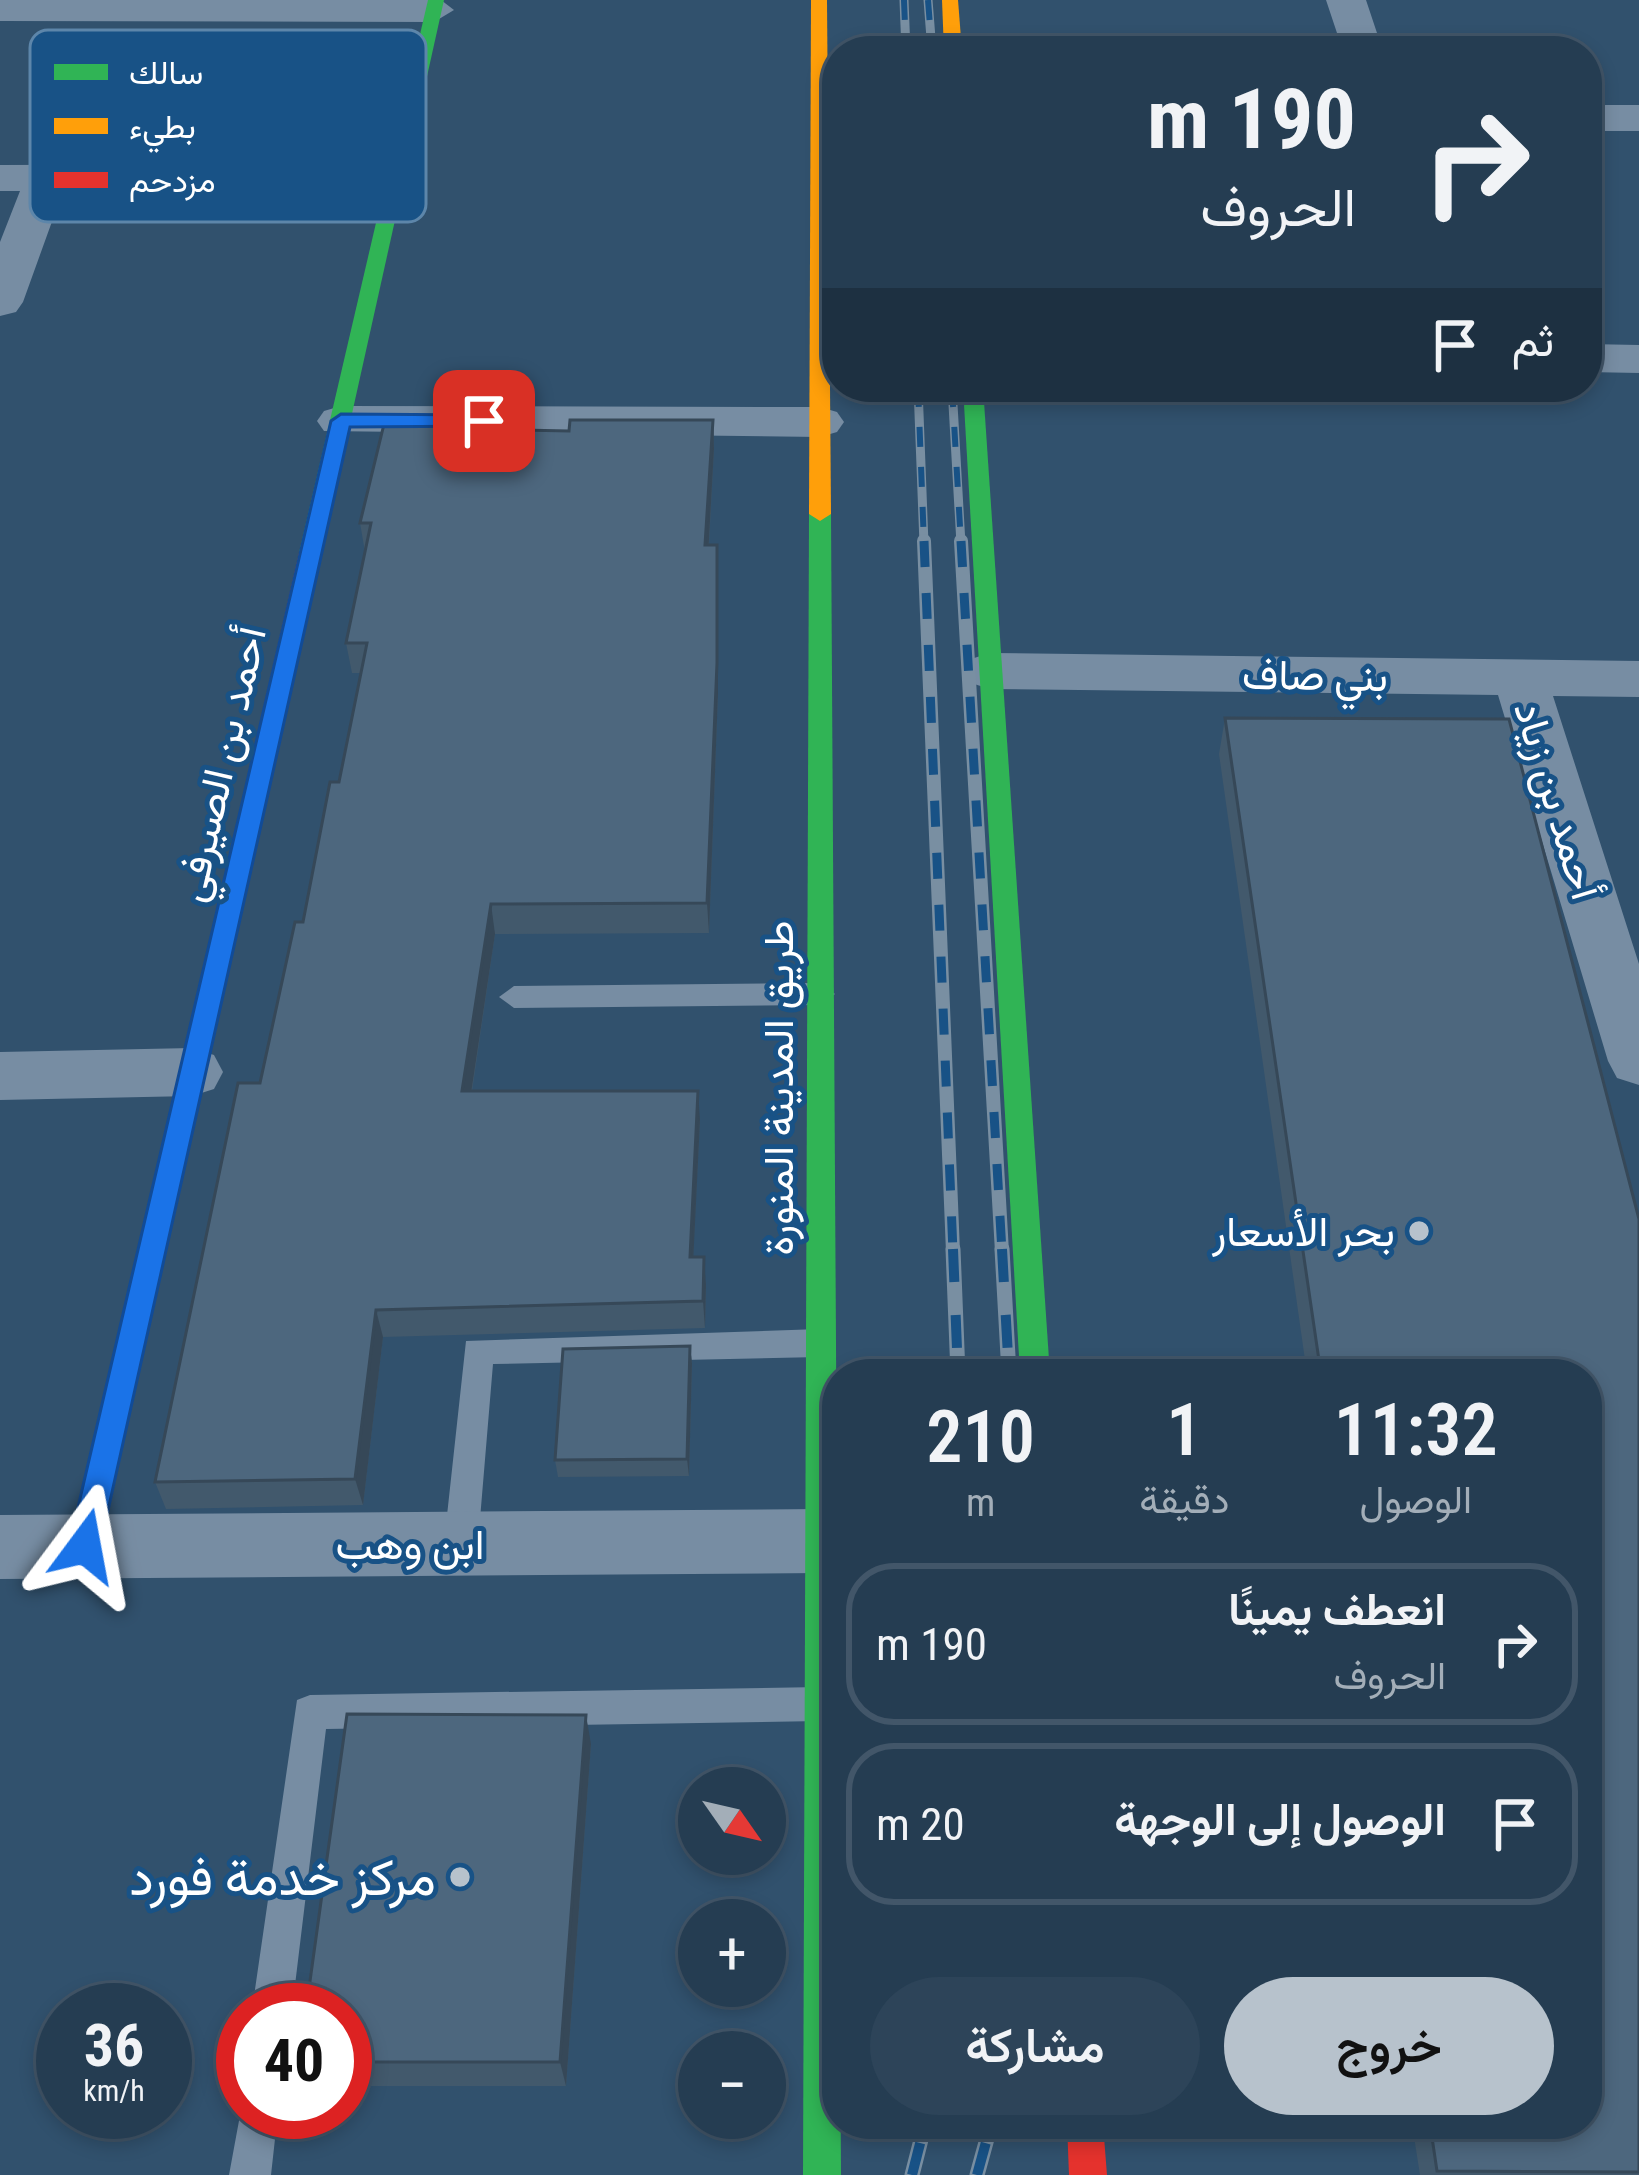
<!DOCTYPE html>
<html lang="ar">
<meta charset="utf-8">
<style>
body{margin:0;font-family:"Roboto Condensed",Vazirmatn,sans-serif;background:#2d4459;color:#f1f3f6;direction:rtl;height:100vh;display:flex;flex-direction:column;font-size:45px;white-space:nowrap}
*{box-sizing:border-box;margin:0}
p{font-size:39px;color:#a3aeb8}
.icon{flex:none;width:66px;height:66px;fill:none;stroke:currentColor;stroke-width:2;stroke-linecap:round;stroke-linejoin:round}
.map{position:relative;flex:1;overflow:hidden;direction:ltr}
.sheet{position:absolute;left:822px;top:1359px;width:780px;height:780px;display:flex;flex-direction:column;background:#253d52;border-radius:48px;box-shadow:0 6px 18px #0003,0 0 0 3px #425669;direction:rtl}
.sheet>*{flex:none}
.banner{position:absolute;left:822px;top:36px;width:780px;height:366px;border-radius:48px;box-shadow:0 6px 18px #0003,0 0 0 3px #425669;direction:rtl;background:#253d52;color:#f1f3f6;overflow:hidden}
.needle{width:78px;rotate:124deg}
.tools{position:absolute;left:678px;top:1767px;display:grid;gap:24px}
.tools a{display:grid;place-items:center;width:108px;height:108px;border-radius:50%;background:#253d52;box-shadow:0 6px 18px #0003,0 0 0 3px #425669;font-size:60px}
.speed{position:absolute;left:36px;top:1983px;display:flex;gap:24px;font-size:60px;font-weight:700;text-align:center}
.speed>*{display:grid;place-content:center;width:156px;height:156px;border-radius:50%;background:#253d52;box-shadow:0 6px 18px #0003,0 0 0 3px #425669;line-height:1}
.speed small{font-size:30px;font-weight:400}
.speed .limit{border:18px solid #d22;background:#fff;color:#111}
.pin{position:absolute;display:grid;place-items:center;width:102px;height:102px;color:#fff;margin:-51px;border-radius:24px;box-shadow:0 6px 18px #0006}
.me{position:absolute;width:132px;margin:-66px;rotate:13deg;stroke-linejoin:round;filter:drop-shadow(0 0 9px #0008)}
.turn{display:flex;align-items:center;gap:42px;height:252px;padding:0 48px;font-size:54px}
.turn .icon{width:156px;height:156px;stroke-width:2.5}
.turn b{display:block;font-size:84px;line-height:102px}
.then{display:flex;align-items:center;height:114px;padding:0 48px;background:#0003;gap:24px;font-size:45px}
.eta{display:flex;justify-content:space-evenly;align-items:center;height:204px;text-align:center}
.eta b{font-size:72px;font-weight:600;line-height:84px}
.action{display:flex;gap:24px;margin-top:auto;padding:24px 48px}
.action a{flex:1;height:138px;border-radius:72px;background:#b7c2cc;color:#111;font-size:48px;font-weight:600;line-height:138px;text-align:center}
.action a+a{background:#2d4459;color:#f1f3f6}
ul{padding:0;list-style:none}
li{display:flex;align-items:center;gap:36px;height:162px;margin:0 24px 18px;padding:0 24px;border:6px solid #425669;border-radius:48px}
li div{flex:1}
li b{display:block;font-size:45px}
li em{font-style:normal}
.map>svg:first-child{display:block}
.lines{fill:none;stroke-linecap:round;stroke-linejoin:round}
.lane{fill:#778da3;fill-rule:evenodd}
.street{fill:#778da3;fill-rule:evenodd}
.fast{fill:#30b455;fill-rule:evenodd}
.slow{fill:#ff9f0a;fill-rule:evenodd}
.jam{fill:#e5322d;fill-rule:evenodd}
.rail-far2-casing{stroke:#798fa2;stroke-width:9}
.rail-far1-casing{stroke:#798fa2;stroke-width:14}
.rail-casing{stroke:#798fa2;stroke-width:15}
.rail-far2{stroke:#185286;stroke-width:6;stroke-dasharray:20;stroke-linecap:butt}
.rail-far1{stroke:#185286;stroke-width:9;stroke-dasharray:26;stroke-linecap:butt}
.rail{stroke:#185286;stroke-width:10;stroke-dasharray:33;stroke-linecap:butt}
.wall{fill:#42596c}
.shaded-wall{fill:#364858}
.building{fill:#4d677e;stroke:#364858;stroke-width:3}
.route{fill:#1a73e8;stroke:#114b97;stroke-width:3}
.poi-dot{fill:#b7c2cc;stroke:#185286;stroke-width:4.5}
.labels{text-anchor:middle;stroke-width:10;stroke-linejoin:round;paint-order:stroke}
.street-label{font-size:42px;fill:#fff;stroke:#185286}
.poi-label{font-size:42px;fill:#fff;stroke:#185286;text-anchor:end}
.near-poi-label{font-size:51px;fill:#fff;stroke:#185286;text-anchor:end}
.key{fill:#185286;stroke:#5d86aa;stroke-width:3}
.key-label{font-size:33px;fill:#fff}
</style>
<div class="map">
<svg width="1639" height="2175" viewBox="0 0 1639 2175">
<rect width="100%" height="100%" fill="#31516d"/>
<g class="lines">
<!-- lane -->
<g class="lane">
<polygon points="820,983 835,994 820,1005 514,1008 499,997 514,986"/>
<polygon points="820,1329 832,1333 836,1343 832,1353 820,1357 493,1364 478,1543 473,1554 461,1558 449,1554 444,1543 466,1341"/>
<polygon points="821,1687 837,1699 834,1716 821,1721 326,1729 292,2010 252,2010 297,1700 310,1695"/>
<polygon points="243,2099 243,2112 278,2112 271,2175 229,2175"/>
</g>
<!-- street -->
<g class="street">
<polygon points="0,0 441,0 454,10 434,22 0,21"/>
<polygon points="1326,0 1366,0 1383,51 1343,51"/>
<rect x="1587" y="105" width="52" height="26"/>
<polygon points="396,164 411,168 418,177 411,186 63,191 23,302 16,312 0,316 0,242 20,191 0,191 0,165"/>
<polygon points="1587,344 1639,345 1639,373 1587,372"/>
<polygon points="341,406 820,407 837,412 844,422 837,432 820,437 324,431 317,421 324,411"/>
<polygon points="990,653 1639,661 1639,697 1553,696 1639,964 1639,1085 1617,1078 1608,1061 1498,695 990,689 971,683 963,671 971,659"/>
<polygon points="192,1048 214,1055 223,1072 214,1089 192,1096 0,1100 0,1052"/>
<polygon points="821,1509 837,1515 837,1567 821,1573 0,1579 0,1515"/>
</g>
<!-- fast -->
<g class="fast">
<polygon points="428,0 444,0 321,553 310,560 299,553"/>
<polygon points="963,387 983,387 1050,1374 1020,1374"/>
<polygon points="820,507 831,514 841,2175 803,2175 809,514"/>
</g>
<!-- slow -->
<g class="slow">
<polygon points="811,0 827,0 831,514 820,521 809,514"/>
<polygon points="942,0 958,0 962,51 944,51"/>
<polygon points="193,1059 206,1069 101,1546 96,1556 85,1560 74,1556 69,1546 180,1069"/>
</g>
<!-- jam -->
<g class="jam">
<polygon points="310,546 321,553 206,1069 193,1079 180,1069 299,553"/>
<polygon points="1067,2124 1103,2124 1107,2175 1069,2175"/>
</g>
<!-- rail-far2 casing -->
<g class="rail-far2-casing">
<g id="rail-far2">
<polyline points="904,0 906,51"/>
<polyline points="928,0 932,51"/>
<polyline points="918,387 924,544"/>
<polyline points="952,387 961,544"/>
</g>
</g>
<!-- rail-far1 casing -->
<g class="rail-far1-casing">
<g id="rail-far1">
<polyline points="924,541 953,1252"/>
<polyline points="961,541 1002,1252"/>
</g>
</g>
<!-- rail casing -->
<g class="rail-casing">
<g id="rail">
<polyline points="953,1249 958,1374"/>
<polyline points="1002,1249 1009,1374"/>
<polyline points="912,2175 925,2124"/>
<polyline points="977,2175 991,2124"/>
</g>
</g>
<!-- rail-far2 -->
<use href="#rail-far2" class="rail-far2"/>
<!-- rail-far1 -->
<use href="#rail-far1" class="rail-far1"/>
<!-- rail -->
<use href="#rail" class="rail"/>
</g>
<!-- wall -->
<g class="wall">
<polygon points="713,420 714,449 709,545 718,574 718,693 709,933 495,934 472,1091 700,1120 693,1257 706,1285 705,1328 383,1337 363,1505 166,1509 155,1482 339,782 361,673 352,673 346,643 365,552 360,523 474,429 569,431"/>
<polygon points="1225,718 1639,1219 1639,2175 1420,2175 1412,2124 1587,2124 1587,1374 1307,1374 1219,754"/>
<polygon points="690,1346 692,1364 689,1476 558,1477 555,1460"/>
<polygon points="591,1744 566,2086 345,2086 345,2010"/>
</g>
<!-- shaded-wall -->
<g class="shaded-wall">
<polygon points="713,420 714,449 707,575 705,545"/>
<polygon points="717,545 718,693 709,933 707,903"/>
<polygon points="491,904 495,934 467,1120 462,1091"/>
<polygon points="698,1091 700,1120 692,1285 690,1257"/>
<polygon points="704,1257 706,1285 705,1328 703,1301"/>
<polygon points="376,1310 383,1337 363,1505 355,1479"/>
<polygon points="690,1346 692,1364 689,1476 687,1459"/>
<polygon points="586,1715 591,1744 566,2086 560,2062"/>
</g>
<!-- building -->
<g class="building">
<polygon points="473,419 471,429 569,431 570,420 713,420 705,545 717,545 717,663 707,903 491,904 462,1091 698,1091 690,1257 704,1257 703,1301 376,1310 355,1479 155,1482 238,1083 260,1083 295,922 303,922 330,782 339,782 367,643 346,643 371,523 360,523 385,420"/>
<polygon points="1225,718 1509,719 1639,1219 1639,2172 1437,2171 1430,2124 1587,2124 1587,1374 1321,1374"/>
<polygon points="690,1346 687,1459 555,1460 563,1349"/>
<polygon points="347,1714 586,1715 560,2062 345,2062 345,2010 306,2010"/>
</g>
<!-- route -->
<polygon class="route" points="484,415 495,421 492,426 350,427 100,1546 96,1556 85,1560 73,1556 69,1546 331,421 341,414"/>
<!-- markers -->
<g class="poi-dot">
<circle cx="1419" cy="1231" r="12"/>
<circle cx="460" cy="1877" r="12"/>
</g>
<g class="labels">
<!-- street labels -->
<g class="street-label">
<text transform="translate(1315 675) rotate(1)" y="15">بني صاف</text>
<text transform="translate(220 764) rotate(-77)" y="15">أحمد بن الصيرفي</text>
<text transform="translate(1558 800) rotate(73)" y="15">أحمد بن زياد</text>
<text transform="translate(778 1088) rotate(-90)" y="15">طريق المدينة المنورة</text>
<text x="410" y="1559">ابن وهب</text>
</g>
<!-- poi labels -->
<g class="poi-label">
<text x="1395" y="1246">بحر الأسعار</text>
</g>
<!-- near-poi labels -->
<g class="near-poi-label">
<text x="436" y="1895">مركز خدمة فورد</text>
</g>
</g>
<!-- legend -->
<rect x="30" y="30" width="396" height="192" rx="18" class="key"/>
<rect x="54" y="64" width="54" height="16" fill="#30b455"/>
<rect x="54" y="118" width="54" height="16" fill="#ff9f0a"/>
<rect x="54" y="172" width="54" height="16" fill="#e5322d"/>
<g class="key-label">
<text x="129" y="84">سالك</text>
<text x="129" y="138">بطيء</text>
<text x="129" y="192">مزدحم</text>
</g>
</svg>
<div class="tools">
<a><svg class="needle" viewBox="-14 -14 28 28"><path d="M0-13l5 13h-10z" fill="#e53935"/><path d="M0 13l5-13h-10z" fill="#a3aeb8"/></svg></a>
<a>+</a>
<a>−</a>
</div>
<div class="speed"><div>36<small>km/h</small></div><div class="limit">40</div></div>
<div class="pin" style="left:484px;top:421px;background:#d93025"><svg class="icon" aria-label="arrive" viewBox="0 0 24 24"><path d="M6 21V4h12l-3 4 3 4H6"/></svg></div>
<svg class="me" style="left:85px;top:1546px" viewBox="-20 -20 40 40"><path d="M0-17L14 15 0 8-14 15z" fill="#1a73e8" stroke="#fff" stroke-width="4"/></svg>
<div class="banner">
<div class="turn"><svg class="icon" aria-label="right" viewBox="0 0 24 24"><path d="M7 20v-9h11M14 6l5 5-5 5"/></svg><div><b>190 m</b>الحروف</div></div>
<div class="then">ثم<svg class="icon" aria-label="arrive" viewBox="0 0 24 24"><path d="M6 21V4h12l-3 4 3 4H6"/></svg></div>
</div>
<section class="sheet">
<div class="eta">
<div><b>11:32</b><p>الوصول</p></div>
<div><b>1</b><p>دقيقة</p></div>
<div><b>210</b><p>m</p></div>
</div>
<ul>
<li><svg class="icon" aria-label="right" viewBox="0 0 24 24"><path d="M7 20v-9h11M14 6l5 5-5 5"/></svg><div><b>انعطف يمينًا</b><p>الحروف</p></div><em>190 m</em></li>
<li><svg class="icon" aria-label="arrive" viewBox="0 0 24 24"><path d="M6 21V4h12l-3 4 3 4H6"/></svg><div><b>الوصول إلى الوجهة</b></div><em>20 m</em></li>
</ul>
<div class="action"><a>خروج</a><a>مشاركة</a></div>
</section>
</div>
